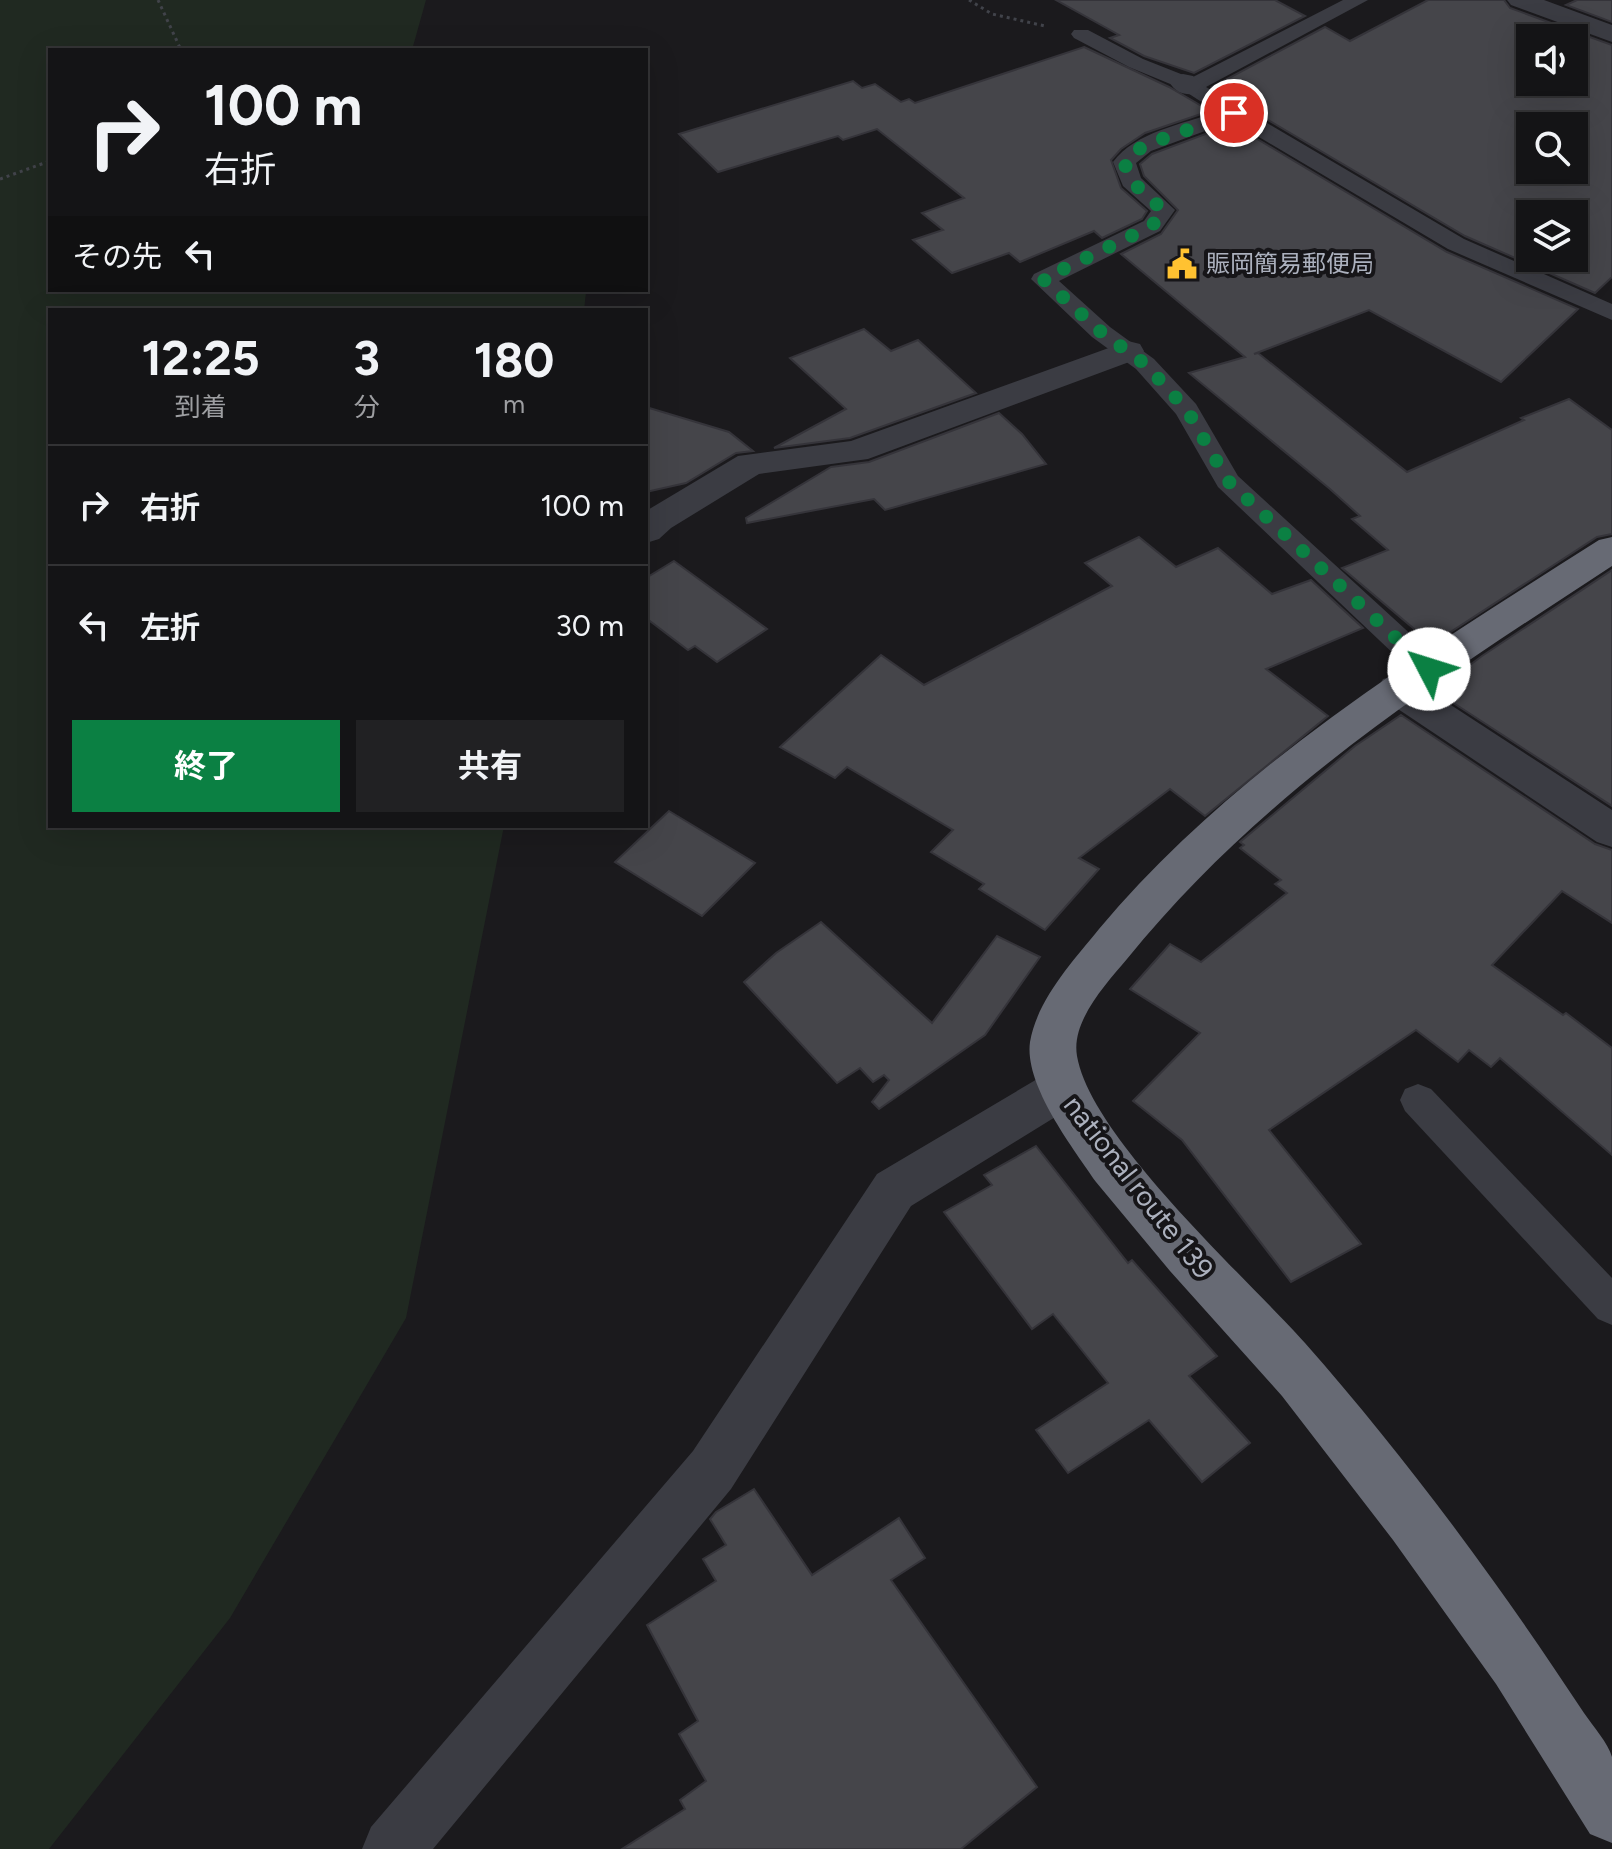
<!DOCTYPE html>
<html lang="ja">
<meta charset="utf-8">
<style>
body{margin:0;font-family:Figtree,"Noto Sans JP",sans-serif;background:#212123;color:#f1f3f6;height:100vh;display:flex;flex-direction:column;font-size:30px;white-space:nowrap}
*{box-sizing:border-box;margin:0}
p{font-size:26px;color:#9d9ea1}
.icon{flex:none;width:44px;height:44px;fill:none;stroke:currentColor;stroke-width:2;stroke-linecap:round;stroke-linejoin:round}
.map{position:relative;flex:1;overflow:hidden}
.side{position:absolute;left:48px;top:308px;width:600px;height:520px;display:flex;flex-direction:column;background:#141416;border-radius:0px;box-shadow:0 8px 32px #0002,0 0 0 2px #333335}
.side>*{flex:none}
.top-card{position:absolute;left:48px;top:48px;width:600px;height:244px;border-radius:0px;box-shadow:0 8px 32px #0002,0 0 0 2px #333335;background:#141416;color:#f1f3f6;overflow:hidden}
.controls{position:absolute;left:1516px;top:24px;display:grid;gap:16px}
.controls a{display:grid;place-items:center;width:72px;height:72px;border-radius:0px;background:#141416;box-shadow:0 8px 32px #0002,0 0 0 2px #333335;font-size:40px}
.pin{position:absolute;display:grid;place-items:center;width:68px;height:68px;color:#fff;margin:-34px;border:4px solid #fff;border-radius:50%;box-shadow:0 2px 8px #0007}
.me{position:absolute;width:88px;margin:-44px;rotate:310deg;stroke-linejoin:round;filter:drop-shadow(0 0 6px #0008)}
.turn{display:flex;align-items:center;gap:28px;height:168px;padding:0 24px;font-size:36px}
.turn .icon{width:104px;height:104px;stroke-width:2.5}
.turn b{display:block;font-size:56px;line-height:68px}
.then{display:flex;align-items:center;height:76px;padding:0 24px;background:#0003;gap:16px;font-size:30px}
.eta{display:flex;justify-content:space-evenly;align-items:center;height:136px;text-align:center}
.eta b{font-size:48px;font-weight:700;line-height:56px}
.cta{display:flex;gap:16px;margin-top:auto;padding:16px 24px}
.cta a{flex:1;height:92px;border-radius:0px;background:#0b8043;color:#fff;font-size:32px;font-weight:700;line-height:92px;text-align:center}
.cta a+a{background:#212123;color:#f1f3f6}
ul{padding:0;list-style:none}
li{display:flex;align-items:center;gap:24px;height:120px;padding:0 24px;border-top:2px solid #333335}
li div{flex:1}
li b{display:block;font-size:30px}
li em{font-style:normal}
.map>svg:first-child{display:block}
.green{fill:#202921}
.building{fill:#45454a;stroke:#35343a;stroke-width:2;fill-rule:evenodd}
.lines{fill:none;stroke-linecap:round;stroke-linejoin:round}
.path{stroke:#41434a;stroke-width:3;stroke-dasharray:3 4;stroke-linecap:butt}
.lane{fill:#3b3c43;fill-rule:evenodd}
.street{fill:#3b3c43;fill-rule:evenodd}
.highway{fill:#676a74;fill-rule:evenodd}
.route{stroke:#0b8043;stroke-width:14;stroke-dasharray:0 25.2}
.labels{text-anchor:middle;stroke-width:8;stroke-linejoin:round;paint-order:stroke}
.far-poi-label{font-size:24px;fill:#acb1be;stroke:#161518;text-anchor:start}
.street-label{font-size:28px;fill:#acb1be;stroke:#161518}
</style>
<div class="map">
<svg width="1612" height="1849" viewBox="0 0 1612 1849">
<rect width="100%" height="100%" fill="#1b1a1d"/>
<!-- green -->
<polygon class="green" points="0,0 426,0 412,50 50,50 50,290 586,292 584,310 50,310 50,826 504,826 406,1318 230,1618 49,1849 0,1849"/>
<!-- building -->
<g class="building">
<polygon points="1056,0 1275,0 1305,16 1194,73 1144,56 1110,38 1119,35"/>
<path d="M 1428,0 L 1504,0 L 1510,8 L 1612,45 L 1612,277 L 1595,293 L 1465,236 L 1212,87 L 1325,27 L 1350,41 ZM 1530,38 L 1574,38 L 1574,82 L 1530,82 ZM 1530,126 L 1574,126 L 1574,170 L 1530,170 ZM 1530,214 L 1574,214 L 1574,258 L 1530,258 Z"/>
<polygon points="1577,0 1612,0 1612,22 1566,5"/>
<polygon points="1084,47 1169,87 1210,111 1145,133 1121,149 1111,160 1121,188 1147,211 1142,219 1102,238 1094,231 1020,262 1009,253 952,273 913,240 943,230 922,213 964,198 877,129 843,140 838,136 718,172 679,134 853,81 862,88 875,84 901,102 909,99 915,103"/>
<polygon points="1232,124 1447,252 1578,309 1501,382 1369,310 1254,354 1258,353 1407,472 1524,420 1521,418 1569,399 1612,430 1612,534 1597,537 1432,644 1342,568 1388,550 1352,519 1360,516 1330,489 1189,373 1245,357 1121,254 1161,234 1178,210 1144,176 1140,164 1152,154"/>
<polygon points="864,329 891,351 918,340 976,393 850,438 774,448 846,409 790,358"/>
<polygon points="646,407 729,432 753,451 736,453 686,483 646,492"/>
<polygon points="999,413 1022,434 1046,464 885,510 874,499 747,523 746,518 831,467 869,462"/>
<polygon points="1139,537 1176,567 1218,548 1272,594 1311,580 1363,628 1266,669 1328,716 1205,816 1170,789 1079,858 1099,869 1045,930 979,889 984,884 931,852 953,830 847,767 835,778 780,747 881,655 924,685 1112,586 1085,563"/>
<polygon points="674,561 767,629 717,662 695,646 688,650 646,618 646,578"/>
<polygon points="1612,570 1612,806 1435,691 1482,656"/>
<polygon points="1401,715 1595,844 1612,850 1612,923 1562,891 1492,965 1563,1015 1566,1013 1612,1048 1612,1155 1500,1058 1491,1067 1469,1050 1458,1062 1416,1030 1269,1130 1361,1244 1291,1282 1182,1140 1133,1101 1200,1033 1130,989 1170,944 1201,962 1287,893 1275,884 1281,880 1240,848 1244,845 1240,842 1355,746"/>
<polygon points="669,811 755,863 702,916 615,862"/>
<polygon points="821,922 932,1023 997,936 1040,957 985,1035 879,1109 872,1102 889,1080 884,1075 873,1082 860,1068 837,1083 744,982 776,953"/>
<polygon points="1036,1146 1128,1263 1132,1260 1217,1356 1189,1376 1250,1443 1202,1482 1149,1420 1068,1473 1036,1430 1108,1383 1053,1314 1032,1329 944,1212 992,1185 984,1175"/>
<polygon points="754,1489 812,1575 899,1518 925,1558 891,1580 1037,1787 961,1849 622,1849 685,1809 680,1800 706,1781 679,1734 698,1721 647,1625 716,1581 703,1559 726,1545 710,1519 716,1512"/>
</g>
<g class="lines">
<!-- path -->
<g class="path">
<polyline points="158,0 181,50"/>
<polyline points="969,0 992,14 1045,26"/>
<polyline points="0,179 50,161"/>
</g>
<!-- lane -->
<g class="lane">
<path d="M 1343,0 L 1368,0 L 1206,87 L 1464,239 L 1612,304 L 1612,320 L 1448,249 L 1232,121 L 1151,151 L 1136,163 L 1141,178 L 1175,210 L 1160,231 L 1059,281 L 1110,327 L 1154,359 L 1196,404 L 1238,476 L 1440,661 L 1444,669 L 1440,677 L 1429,680 L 1418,677 L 1218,487 L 1176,414 L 1136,369 L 1092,337 L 1031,279 L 1034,274 L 1144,221 L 1151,211 L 1123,186 L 1113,162 C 1135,132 1183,124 1217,112 L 1180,88 L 1129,67 L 1074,38 L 1071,34 L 1074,30 L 1088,30 L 1143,59 L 1191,78 Z"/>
<polygon points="1418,1084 1431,1089 1612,1278 1612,1325 1598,1319 1405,1111 1400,1100 1405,1089"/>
</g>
<!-- street -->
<g class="street">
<polygon points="1507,0 1544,0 1612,25 1612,42 1511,5"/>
<path d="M 1183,74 L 1193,76 L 1204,87 L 1200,93 C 1186,96 1177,94 1169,82 L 1173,76 Z"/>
<polygon points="1128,341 1140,344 1144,351 1140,358 868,459 759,474 671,528 659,539 646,543 646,511 738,456 851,441"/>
<polygon points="1397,675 1411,679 1612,810 1612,847 1597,842 1383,699 1377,689 1383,679"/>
<polygon points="1061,1069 1078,1075 1085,1089 1078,1103 911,1206 731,1489 433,1849 362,1849 371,1827 693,1451 877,1174 1044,1075"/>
</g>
<!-- highway -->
<path class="highway" d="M 1612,537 L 1612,566 C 1433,683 1263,791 1127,959 C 1106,984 1071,1021 1077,1056 C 1091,1138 1247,1278 1305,1343 C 1371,1418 1434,1498 1492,1579 C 1524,1623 1554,1668 1584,1713 C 1593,1726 1608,1743 1612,1757 C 1612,1775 1612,1821 1612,1843 L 1590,1834 L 1496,1684 L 1393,1540 L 1282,1396 L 1170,1271 L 1096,1182 C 1073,1148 1024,1085 1030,1042 C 1037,1000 1073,961 1099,929 C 1237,765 1420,654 1599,540 Z"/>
</g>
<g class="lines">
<!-- route -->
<polyline class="route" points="1234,113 1143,146 1124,162 1131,181 1163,210 1152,226 1043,279 1101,332 1145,364 1187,410 1228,481 1429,669"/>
</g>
<!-- icons -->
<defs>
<g id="civic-bare" transform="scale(2.4)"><path d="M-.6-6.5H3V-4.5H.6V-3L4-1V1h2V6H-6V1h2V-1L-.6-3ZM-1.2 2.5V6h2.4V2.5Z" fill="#ffc231" stroke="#161518" stroke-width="2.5" paint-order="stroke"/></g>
</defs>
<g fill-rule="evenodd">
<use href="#civic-bare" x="1182" y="264"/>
</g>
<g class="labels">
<!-- far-poi labels -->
<g class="far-poi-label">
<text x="1206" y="272">賑岡簡易郵便局</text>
</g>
<!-- street labels -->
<g class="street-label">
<text transform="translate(1139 1187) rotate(52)" y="10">national route 139</text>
</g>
</g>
</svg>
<div class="controls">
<a><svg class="icon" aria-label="sound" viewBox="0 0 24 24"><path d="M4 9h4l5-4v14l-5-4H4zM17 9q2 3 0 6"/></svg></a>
<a><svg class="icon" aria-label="search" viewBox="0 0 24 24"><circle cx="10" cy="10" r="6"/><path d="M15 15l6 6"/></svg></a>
<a><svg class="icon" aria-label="layers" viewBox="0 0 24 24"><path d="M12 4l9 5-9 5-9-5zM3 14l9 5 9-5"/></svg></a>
</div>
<div class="pin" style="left:1234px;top:113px;background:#d93025"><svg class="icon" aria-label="arrive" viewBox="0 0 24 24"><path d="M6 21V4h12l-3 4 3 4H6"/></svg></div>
<svg class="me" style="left:1429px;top:669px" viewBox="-20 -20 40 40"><circle r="19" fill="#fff"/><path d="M0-13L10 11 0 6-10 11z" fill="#0b8043"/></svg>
<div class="top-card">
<div class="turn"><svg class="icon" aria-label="right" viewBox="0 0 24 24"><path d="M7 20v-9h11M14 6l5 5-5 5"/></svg><div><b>100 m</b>右折</div></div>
<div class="then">その先<svg class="icon" aria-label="left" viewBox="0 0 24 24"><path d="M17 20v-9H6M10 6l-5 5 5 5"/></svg></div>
</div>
<section class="side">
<div class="eta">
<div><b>12:25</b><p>到着</p></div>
<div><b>3</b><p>分</p></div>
<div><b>180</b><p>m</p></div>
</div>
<ul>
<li><svg class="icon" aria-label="right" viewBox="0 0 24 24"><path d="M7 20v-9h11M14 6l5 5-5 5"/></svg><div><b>右折</b></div><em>100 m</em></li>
<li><svg class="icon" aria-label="left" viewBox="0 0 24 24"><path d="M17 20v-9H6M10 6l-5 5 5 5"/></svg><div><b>左折</b></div><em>30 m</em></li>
</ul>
<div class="cta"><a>終了</a><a>共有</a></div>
</section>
</div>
